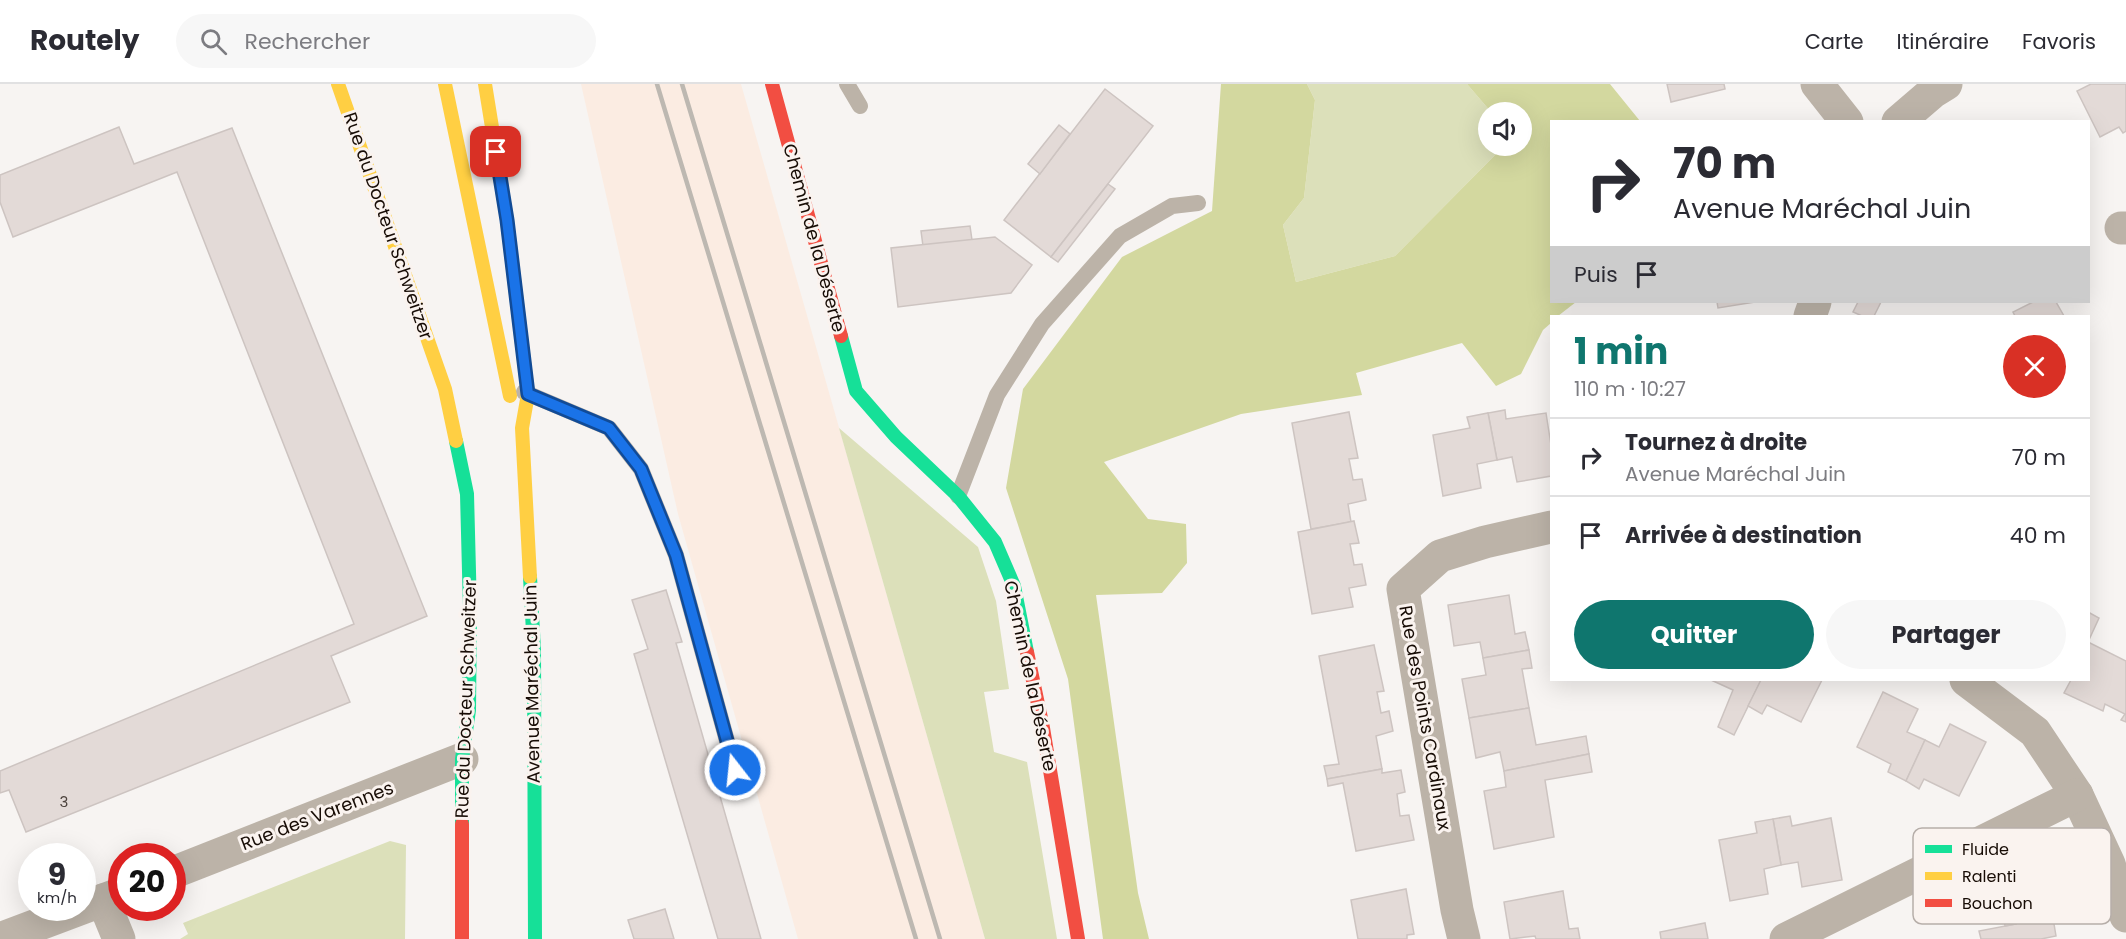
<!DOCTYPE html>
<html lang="fr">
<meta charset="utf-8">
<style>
body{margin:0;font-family:Poppins,sans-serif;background:#f7f7f7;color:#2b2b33;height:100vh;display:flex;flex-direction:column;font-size:22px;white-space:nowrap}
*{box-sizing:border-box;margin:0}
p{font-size:20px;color:#7c7c81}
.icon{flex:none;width:33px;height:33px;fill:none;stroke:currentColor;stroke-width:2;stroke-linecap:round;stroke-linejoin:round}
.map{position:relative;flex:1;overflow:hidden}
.details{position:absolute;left:1550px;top:231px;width:540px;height:366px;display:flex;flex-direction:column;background:#fff;border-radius:0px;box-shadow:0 6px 24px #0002}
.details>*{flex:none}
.guide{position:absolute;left:1550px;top:36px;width:540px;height:183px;border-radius:0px;box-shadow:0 6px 24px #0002;background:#fff;color:#2b2b33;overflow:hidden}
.fabs{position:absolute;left:1478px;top:18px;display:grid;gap:12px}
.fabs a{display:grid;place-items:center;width:54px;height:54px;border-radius:50%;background:#fff;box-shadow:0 6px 24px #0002;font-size:30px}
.speed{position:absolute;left:18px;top:759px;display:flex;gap:12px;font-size:30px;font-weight:700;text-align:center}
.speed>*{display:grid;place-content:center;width:78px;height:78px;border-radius:50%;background:#fff;box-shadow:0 6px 24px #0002;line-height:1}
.speed small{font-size:15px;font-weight:400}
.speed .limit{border:9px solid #d22;background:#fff;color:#111}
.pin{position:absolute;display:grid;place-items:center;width:51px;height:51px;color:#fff;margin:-26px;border-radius:12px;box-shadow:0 3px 9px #0006}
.me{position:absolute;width:66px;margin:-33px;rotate:344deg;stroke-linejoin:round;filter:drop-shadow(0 0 4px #0008)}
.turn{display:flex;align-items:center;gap:21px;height:126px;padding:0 24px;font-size:27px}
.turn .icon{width:78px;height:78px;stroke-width:2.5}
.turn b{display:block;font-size:42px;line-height:51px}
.then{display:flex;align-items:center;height:57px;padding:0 24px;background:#0003;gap:12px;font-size:22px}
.round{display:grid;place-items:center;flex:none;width:63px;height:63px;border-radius:32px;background:#f7f7f7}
.summary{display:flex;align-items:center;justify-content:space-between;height:102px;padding:0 24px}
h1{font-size:36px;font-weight:700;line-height:45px;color:#0f766e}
.button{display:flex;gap:12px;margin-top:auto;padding:12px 24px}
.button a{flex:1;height:69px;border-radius:36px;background:#0f766e;color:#fff;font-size:24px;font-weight:700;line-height:69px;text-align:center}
.button a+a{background:#f7f7f7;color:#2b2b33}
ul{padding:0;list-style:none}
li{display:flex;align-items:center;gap:18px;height:78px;padding:0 24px;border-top:2px solid #e1e1e2}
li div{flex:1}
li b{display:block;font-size:22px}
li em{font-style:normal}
header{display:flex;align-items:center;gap:36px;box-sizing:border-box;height:84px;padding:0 30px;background:#fff;border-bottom:2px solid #e1e1e2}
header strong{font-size:28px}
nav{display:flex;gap:33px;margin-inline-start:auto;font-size:21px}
.search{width:420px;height:54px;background:#f7f7f7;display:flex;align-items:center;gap:15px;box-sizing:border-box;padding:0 21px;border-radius:33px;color:#7c7c81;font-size:22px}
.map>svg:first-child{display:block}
.built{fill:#fbece2}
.green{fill:#dce0ba}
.forest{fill:#d3d89f}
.building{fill:#e3dad7;stroke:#cdc4c1;stroke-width:1.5}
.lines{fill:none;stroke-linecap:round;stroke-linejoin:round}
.lane{stroke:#bcb3a8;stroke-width:16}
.street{stroke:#bcb3a8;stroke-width:33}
.fast{stroke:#16e098;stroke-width:14}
.slow{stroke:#ffcf43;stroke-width:14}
.jam{stroke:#f24e42;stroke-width:14}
.rail{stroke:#bdb8b1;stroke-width:4.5}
.route-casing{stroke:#114b97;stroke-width:15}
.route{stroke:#1a73e8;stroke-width:10}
.labels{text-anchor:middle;stroke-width:6;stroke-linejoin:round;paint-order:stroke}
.number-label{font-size:15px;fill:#4d433d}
.street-label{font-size:18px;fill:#170c05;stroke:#faf3ef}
.key{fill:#faf3ef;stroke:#b6aea9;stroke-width:1.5}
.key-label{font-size:16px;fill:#170c05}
</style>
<header>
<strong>Routely</strong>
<div class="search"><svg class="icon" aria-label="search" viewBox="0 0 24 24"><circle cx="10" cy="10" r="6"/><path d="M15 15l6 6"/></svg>Rechercher</div>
<nav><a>Carte</a><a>Itinéraire</a><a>Favoris</a></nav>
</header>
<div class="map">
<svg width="2126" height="855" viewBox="0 0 2126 855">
<rect width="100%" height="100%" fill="#f7f4f2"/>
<!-- built -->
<polygon class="built" points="581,0 741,0 985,855 798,855 678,430"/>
<!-- green -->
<g class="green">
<polygon points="1307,0 1467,0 1491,28 1488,28 1488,62 1504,62 1395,172 1296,198 1283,141 1304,114 1315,16"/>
<polygon points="839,344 978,463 996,517 1009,605 984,608 994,668 1027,678 1057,855 985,855"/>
<polygon points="390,757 406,761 405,855 180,855 188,850 183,839"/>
</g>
<!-- forest -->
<polygon class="forest" points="1221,0 1307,0 1315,16 1304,114 1283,141 1296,198 1395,172 1504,62 1521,62 1521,28 1491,28 1467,0 1610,0 1640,37 1551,38 1551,218 1576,218 1558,232 1551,232 1551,239 1543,246 1521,290 1496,302 1462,259 1356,289 1362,311 1241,330 1104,378 1148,435 1186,440 1187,479 1162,509 1096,511 1138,809 1149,855 1103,855 1068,595 1006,404 1023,305 1122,173 1212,127"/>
<!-- building -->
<g class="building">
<polygon points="1667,0 1724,0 1725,5 1671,18"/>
<polygon points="2091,0 2126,0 2126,47 2123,49 2119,43 2100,53 2077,7"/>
<polygon points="1105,5 1153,42 1051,173 1004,136"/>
<polygon points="1059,41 1070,50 1040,90 1028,80"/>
<polygon points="119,43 134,80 232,44 427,532 331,572 350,618 26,748 9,706 0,709 0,687 354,540 177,88 13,153 0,118 0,91"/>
<polygon points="1108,100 1115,105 1058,178 1051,173"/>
<polygon points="970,142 972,156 923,162 921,147"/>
<polygon points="995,153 1032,181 1011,209 898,223 891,164"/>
<polygon points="1717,218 1755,218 1718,224"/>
<polygon points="1858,218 1881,218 1874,232 1862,232 1853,228"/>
<polygon points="2033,218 2056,218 2064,232 2015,232 2013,228"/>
<polygon points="1505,326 1506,335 1546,329 1551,361 1551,392 1517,398 1512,373 1497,376 1488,329"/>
<polygon points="1349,328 1358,374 1349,375 1353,396 1362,395 1366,416 1348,420 1351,438 1311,445 1292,339"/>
<polygon points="1488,329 1497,376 1477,380 1481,404 1443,412 1433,351 1470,344 1467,333"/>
<polygon points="1354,437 1359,459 1350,460 1354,481 1362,480 1366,501 1349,504 1353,523 1312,530 1298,448"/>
<polygon points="666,506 682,558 676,559 761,855 718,855 634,570 648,565 632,516"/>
<polygon points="1509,511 1515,550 1525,548 1529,566 1483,574 1480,558 1454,562 1448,521"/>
<polygon points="2088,528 2099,534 2088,558"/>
<polygon points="2088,558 2126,577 2126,638 2121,636 2125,630 2105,620 2103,627 2064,609 2071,596 2088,596"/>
<polygon points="1374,561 1384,607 1377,608 1381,629 1389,627 1393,647 1376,652 1382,685 1327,695 1324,682 1339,680 1319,572"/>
<polygon points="1529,566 1532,584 1522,585 1529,624 1469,634 1462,595 1486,591 1483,574"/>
<polygon points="1711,596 1761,596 1734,651 1718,643 1733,606"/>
<polygon points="1761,596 1822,596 1801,638 1767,621 1762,630 1748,622"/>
<polygon points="1883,608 1918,625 1907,648 1925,656 1906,697 1888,688 1891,680 1857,663"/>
<polygon points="1529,624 1536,661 1586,652 1589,670 1504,687 1500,668 1476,674 1469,634"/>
<polygon points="1950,640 1986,658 1959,712 1924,695 1919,705 1906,697 1925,656 1939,663"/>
<polygon points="1589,670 1592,688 1545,696 1554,753 1494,765 1484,707 1506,703 1504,687"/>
<polygon points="1382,685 1382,689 1401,686 1405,708 1397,710 1400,732 1409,731 1414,756 1356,767 1343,699 1328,702 1327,695"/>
<polygon points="1790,732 1792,742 1831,734 1842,796 1802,803 1798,778 1781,781 1773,735"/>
<polygon points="1773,735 1781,781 1764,785 1768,810 1730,817 1719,756 1757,749 1755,738"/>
<polygon points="2070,791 2076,829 2053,834 2056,852 2041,855 1981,855 1979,847 2016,840 2010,802"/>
<polygon points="2010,802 2016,840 2005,842 1999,803"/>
<polygon points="1406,805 1414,850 1407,851 1407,855 1358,855 1351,816"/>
<polygon points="1563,807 1569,845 1578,844 1580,855 1536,855 1535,852 1510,855 1504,818"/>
<polygon points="665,825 674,855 634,855 628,836"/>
<polygon points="1705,839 1708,855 1661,855 1660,848"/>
</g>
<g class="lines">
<!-- lane -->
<g class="lane">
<polyline points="847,0 860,22"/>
<polyline points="524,308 609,344 641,385 676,471 741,708"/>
<polyline points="958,412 997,311 1042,240 1120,152 1172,122 1198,119"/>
</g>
<!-- street -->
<g class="street">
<polyline points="1817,0 1847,38"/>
<polyline points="1898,38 1933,8 1946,0"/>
<polyline points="2121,144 2126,144"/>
<polyline points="1810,232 1815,218"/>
<polyline points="1966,596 2035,648 2077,711 2109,780 2126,832"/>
<polyline points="172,789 462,675"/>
<polyline points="103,816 119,855"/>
<polyline points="0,855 122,809"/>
<polyline points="1464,855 1457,826 1403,505 1440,472 1485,458 1551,443"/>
<polyline points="1786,855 2077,711"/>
</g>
<!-- fast -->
<g class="fast">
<polyline points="841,252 856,307 896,353 958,412 995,458 1014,502 1027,568"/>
<polyline points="456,357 467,410 470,526 469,626 462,675 462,740"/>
<polyline points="530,493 534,566 535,855"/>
</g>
<!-- slow -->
<g class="slow">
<polyline points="338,0 445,305 456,357"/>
<polyline points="445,0 510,312"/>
<polyline points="485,0 507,136 528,310 522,344 530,493"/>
</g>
<!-- jam -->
<g class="jam">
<polyline points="772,0 841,252"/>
<polyline points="1027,568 1043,644 1078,855"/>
<polyline points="462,740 462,855"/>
</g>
<!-- rail -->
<g class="rail">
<polyline points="657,0 916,855"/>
<polyline points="682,0 940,855"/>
</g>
</g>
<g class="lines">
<!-- route casing -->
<g class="route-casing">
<polyline id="route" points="496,68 507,136 528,310 609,344 641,385 676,471 735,686"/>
</g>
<!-- route -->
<use href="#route" class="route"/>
</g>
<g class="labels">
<!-- number labels -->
<g class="number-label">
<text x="64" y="723">3</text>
</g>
<!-- street labels -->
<g class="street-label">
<text transform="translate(388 142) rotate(71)" y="6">Rue du Docteur Schweitzer</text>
<text transform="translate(814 154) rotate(75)" y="6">Chemin de la Déserte</text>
<text transform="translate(1030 592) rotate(78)" y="6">Chemin de la Déserte</text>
<text transform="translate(532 600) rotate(-91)" y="6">Avenue Maréchal Juin</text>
<text transform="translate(466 615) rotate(-88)" y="6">Rue du Docteur Schweitzer</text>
<text transform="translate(1425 634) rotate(80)" y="6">Rue des Points Cardinaux</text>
<text transform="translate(317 732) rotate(-21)" y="6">Rue des Varennes</text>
</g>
</g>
<!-- legend -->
<rect x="1913" y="744" width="198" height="96" rx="9" class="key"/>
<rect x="1925" y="761" width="27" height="8" fill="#16e098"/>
<rect x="1925" y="788" width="27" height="8" fill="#ffcf43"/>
<rect x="1925" y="815" width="27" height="8" fill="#f24e42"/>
<g class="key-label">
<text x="1962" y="771">Fluide</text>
<text x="1962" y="798">Ralenti</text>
<text x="1962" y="825">Bouchon</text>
</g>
</svg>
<div class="fabs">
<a><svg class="icon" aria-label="sound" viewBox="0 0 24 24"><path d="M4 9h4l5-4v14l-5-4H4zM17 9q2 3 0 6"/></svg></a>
</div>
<div class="speed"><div>9<small>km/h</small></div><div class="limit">20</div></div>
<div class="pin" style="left:496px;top:68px;background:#d93025"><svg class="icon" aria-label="arrive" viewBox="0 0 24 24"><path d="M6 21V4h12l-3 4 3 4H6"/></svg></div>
<svg class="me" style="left:735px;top:686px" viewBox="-20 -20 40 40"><circle r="17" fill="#1a73e8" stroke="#fff" stroke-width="3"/><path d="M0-11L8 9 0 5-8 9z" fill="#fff"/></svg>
<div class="guide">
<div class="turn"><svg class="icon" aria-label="right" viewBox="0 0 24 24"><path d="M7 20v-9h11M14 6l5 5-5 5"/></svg><div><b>70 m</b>Avenue Maréchal Juin</div></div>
<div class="then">Puis<svg class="icon" aria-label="arrive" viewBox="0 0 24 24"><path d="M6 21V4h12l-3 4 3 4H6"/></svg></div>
</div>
<section class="details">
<div class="summary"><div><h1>1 min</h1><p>110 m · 10:27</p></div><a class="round" style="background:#d93025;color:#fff"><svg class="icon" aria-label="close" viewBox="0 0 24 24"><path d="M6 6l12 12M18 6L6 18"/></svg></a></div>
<ul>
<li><svg class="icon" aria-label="right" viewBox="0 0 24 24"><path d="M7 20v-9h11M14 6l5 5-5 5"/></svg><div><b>Tournez à droite</b><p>Avenue Maréchal Juin</p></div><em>70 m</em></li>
<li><svg class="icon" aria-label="arrive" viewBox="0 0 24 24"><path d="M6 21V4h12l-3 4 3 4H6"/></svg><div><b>Arrivée à destination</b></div><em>40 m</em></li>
</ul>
<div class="button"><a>Quitter</a><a>Partager</a></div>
</section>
</div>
